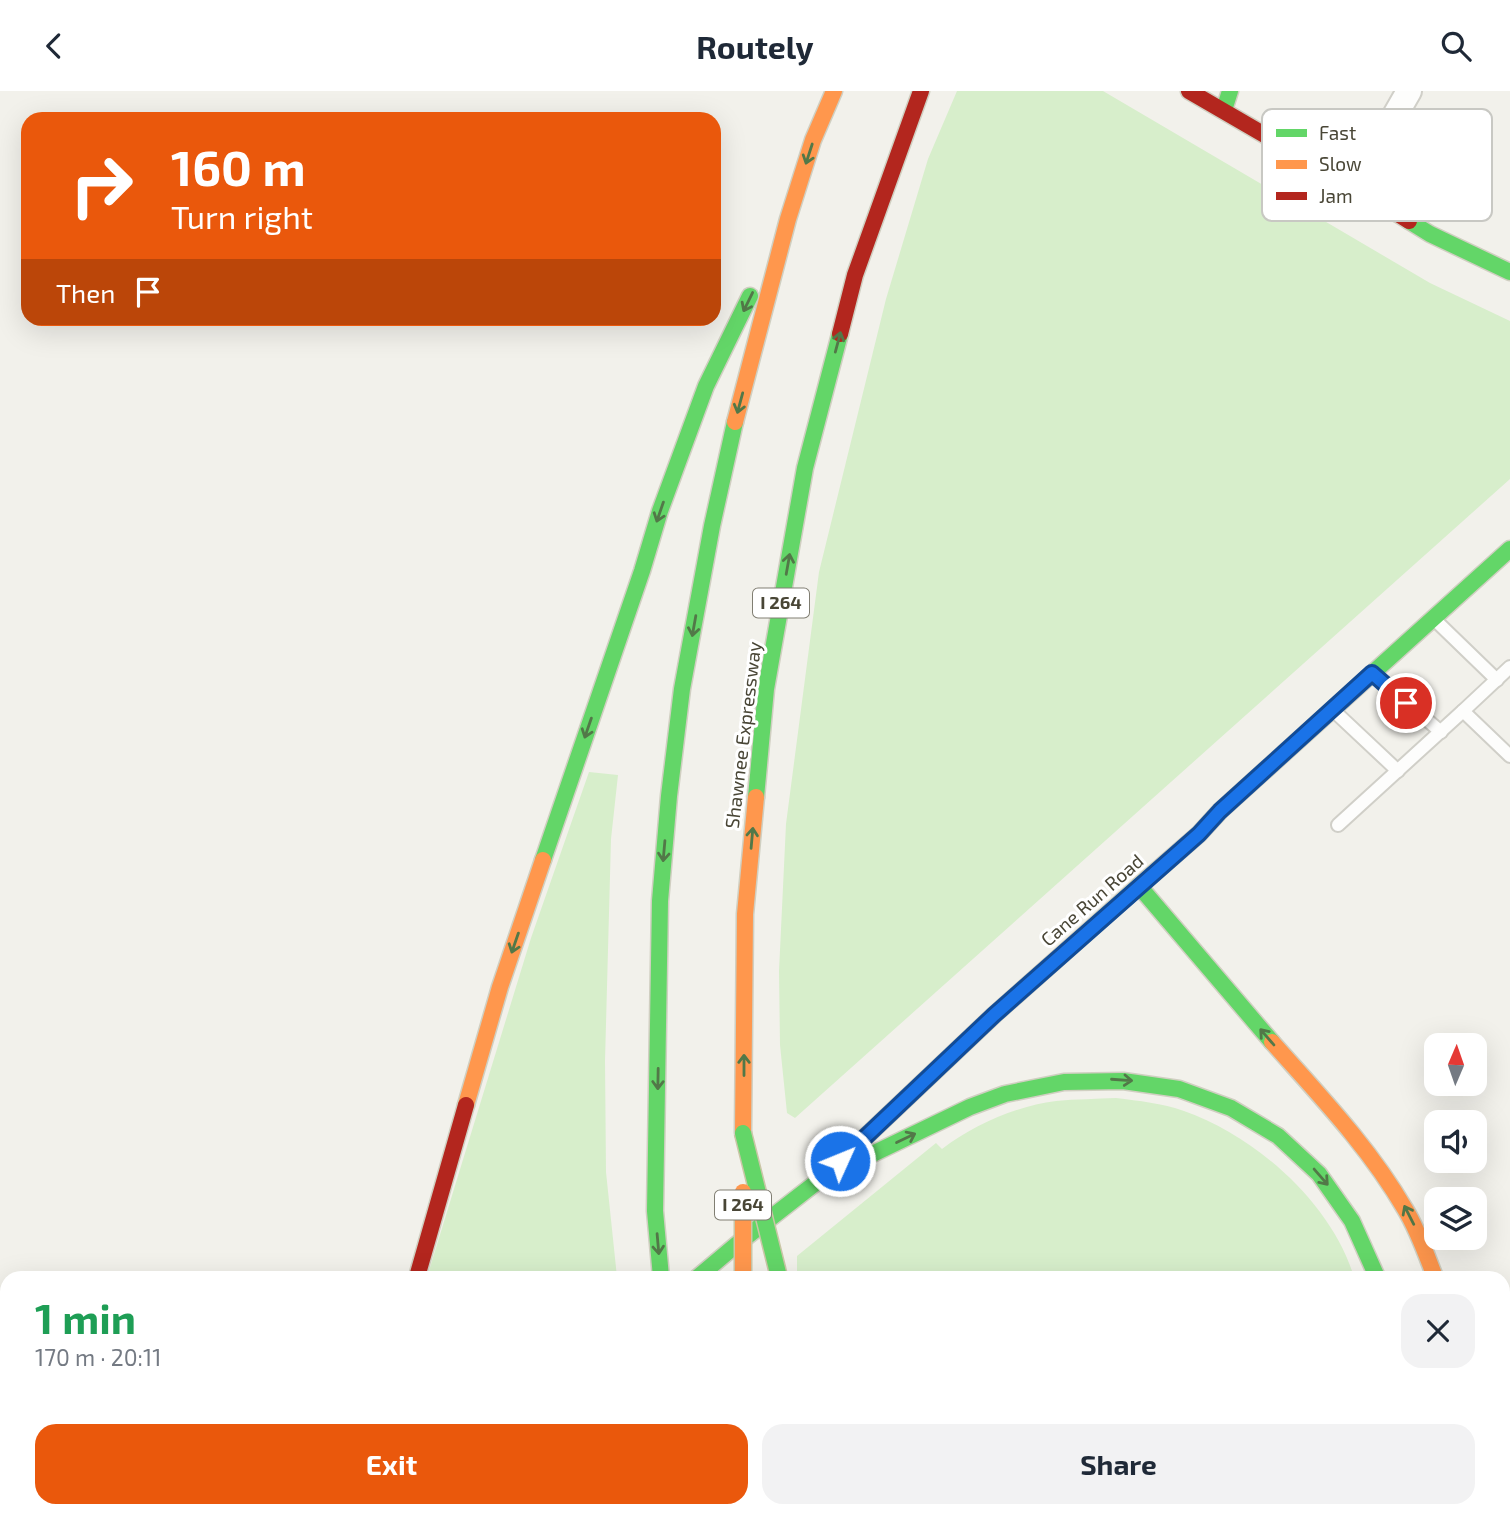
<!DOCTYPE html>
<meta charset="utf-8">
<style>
body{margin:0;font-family:"Exo 2",sans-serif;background:#f2f2f3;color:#1f2937;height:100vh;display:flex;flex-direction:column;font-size:26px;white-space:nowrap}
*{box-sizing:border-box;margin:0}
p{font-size:23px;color:#747a83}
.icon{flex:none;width:38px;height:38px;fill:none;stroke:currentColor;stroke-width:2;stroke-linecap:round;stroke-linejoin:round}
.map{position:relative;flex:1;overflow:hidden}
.sheet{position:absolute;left:0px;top:1180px;width:1510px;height:247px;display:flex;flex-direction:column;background:#fff;border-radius:21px 21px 0 0;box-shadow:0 7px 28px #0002}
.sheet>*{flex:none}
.banner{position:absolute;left:21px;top:21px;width:700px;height:214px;border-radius:21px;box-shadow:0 7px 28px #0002;background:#ea580c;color:#fff;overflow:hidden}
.needle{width:46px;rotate:2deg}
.fabs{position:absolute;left:1424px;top:942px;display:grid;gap:14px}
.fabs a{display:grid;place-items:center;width:63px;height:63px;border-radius:14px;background:#fff;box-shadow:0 7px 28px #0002;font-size:35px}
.pin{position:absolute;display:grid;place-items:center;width:60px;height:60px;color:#fff;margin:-30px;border:4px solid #fff;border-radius:50%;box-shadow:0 2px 7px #0007}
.me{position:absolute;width:77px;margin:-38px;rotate:46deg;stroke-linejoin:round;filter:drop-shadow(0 0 5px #0008)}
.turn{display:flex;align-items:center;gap:24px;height:147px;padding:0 35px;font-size:32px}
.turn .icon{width:91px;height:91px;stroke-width:2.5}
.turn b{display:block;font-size:49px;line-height:60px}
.then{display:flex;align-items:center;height:66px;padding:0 35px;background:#0003;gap:14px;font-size:26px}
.round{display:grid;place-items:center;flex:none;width:74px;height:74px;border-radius:21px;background:#f2f2f3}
.overview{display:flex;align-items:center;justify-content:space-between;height:119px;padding:0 35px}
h1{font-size:42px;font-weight:700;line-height:52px;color:#1e9e55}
.primary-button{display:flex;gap:14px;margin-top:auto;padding:14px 35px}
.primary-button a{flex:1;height:80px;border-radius:21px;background:#ea580c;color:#fff;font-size:28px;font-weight:700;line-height:80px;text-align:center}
.primary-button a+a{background:#f2f2f3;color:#1f2937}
header{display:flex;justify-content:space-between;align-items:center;height:91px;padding:0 35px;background:#fff;font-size:32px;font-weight:700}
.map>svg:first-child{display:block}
.green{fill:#d7eecb}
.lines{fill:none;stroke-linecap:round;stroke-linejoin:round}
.lane-casing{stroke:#d0cfc8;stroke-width:16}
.street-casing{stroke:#d0cfc8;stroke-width:28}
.fast-casing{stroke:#d0cfc1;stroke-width:19}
.slow-casing{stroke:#d0cfc1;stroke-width:19}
.jam-casing{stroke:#d0cfc1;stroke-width:19}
.lane{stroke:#fdfdfc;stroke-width:12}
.street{stroke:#fdfdfc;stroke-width:24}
.fast{stroke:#63d668;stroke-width:16}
.slow{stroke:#ff974d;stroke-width:16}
.jam{stroke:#b3261e;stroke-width:16}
.fast-bridge-casing{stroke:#cac6a6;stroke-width:19;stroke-linecap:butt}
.slow-bridge-casing{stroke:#cac6a6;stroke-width:19;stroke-linecap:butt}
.fast-bridge{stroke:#63d668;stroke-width:16}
.slow-bridge{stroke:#ff974d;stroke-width:16}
.oneway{stroke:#527848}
.route-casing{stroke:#114b97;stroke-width:18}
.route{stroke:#1a73e8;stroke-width:12}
.labels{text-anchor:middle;stroke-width:6;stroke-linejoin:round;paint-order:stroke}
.shield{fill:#fff;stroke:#807e72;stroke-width:2}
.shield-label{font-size:18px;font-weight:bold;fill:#494636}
.street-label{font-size:19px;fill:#494636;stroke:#fff}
.key{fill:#fff;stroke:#c8c8c3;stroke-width:2}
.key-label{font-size:19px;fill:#494636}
</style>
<header><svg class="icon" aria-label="back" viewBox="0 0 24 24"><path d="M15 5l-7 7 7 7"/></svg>Routely<svg class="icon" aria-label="search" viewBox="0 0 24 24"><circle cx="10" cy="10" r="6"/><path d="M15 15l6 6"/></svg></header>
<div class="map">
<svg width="1510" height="1426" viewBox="0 0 1510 1426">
<rect width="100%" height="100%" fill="#f2f1eb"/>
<!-- green -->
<g class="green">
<polygon points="957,0 1103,0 1430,192 1510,230 1510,388 795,1027 787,1022 780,954 779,880 786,733 819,481 886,208 928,68"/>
<polygon points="589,681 618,684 611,748 605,970 606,1081 617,1186 427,1186 531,847"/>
<path d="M 1116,1007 C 1139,1010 1162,1012 1184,1020 C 1256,1045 1332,1113 1354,1186 L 797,1186 L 797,1165 L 936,1052 L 942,1058 C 974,1034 1016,1015 1056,1010 C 1076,1008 1096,1008 1116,1007 Z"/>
<polygon points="501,1419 636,1419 637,1426 494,1426"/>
<polygon points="869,1419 1324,1419 1320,1426 874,1426"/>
</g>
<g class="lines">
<!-- lane casing -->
<g class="lane-casing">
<g id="lane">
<polyline points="1434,528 1497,589"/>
<polyline points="1375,584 1441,641"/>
<polyline points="1333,619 1398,680"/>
<polyline points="1463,620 1510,576"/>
<polyline points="1338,734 1463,620 1510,665"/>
</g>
</g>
<!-- street casing -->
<g class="street-casing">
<polyline id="street" points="1354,96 1409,0"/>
</g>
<!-- fast casing -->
<g class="fast-casing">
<g id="fast">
<polyline points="1224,19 1230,0"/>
<polyline points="1409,130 1430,143 1510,181"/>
<polyline points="756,706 766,598 805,377 840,243"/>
<polyline points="543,769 642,480 660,420 706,295 750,205"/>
<polyline points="1139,795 1199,743 1220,720 1510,458"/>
<polyline points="856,1071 970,1016 1005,1003 1064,991 1123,990 1179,998 1231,1017 1278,1045 1319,1083 1352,1130 1377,1186"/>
<polyline points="661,1186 655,1120 660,810 669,705 682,598 712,435 735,331"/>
<polyline points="698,1186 736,1154 822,1087 994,924 1139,795 1272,951"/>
<polyline points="686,1419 687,1426"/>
<polyline points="851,1419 855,1426"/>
<polyline points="327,1426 331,1419"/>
<polyline points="430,1426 437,1419"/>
</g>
</g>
<!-- slow casing -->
<g class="slow-casing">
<g id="slow">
<polyline points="735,331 788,128 813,49 834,0"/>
<path d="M 1272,951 C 1319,1004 1369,1056 1405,1118 C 1418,1139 1426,1163 1435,1186"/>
<polyline points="466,1014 500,896 543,769"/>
<polyline points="743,1042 745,823 756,706"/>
<polyline points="760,1419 761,1426"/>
<polyline points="1347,1426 1351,1419"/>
</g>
</g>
<!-- jam casing -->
<g class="jam-casing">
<g id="jam">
<polyline points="1189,0 1354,96 1409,130"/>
<polyline points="840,243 855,184 921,0"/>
<polyline points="417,1186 466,1014"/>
<polyline points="1409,1426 1413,1419"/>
</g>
</g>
<!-- lane -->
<use href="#lane" class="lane"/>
<!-- street -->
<use href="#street" class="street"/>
<!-- fast -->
<use href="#fast" class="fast"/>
<!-- slow -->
<use href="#slow" class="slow"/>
<!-- jam -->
<use href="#jam" class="jam"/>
<!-- fast-bridge casing -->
<g class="fast-bridge-casing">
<polyline id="fast-bridge" points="743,1042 779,1186"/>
</g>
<!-- slow-bridge casing -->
<g class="slow-bridge-casing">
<polyline id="slow-bridge" points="743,1101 743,1186"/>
</g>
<!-- fast-bridge -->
<use href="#fast-bridge" class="fast-bridge"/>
<!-- slow-bridge -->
<use href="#slow-bridge" class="slow-bridge"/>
</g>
<!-- one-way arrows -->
<defs><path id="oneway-shaft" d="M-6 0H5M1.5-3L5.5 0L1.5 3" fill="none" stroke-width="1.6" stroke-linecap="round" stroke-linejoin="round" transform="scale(1.75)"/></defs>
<g class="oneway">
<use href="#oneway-shaft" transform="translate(809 63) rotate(108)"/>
<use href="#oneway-shaft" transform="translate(748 211) rotate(116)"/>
<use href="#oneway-shaft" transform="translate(838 251) rotate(-75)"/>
<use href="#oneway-shaft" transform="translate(740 312) rotate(105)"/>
<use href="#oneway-shaft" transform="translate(660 421) rotate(109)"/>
<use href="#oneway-shaft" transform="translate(788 473) rotate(-80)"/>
<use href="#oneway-shaft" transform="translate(694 535) rotate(100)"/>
<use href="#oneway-shaft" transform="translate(588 637) rotate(109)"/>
<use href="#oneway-shaft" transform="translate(752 747) rotate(-85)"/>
<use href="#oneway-shaft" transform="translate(664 760) rotate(95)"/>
<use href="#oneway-shaft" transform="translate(515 852) rotate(109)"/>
<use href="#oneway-shaft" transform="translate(1267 946) rotate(-131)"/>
<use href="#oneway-shaft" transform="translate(744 974) rotate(-90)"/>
<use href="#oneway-shaft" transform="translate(658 988) rotate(91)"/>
<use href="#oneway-shaft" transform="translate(1122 989) rotate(4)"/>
<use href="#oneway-shaft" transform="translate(906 1047) rotate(-26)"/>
<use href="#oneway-shaft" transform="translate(1321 1086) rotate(49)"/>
<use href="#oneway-shaft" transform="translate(1409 1124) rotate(-117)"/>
<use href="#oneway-shaft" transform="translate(658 1153) rotate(85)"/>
</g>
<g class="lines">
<!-- route casing -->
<g class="route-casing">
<polyline id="route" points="840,1070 994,924 1199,743 1220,720 1372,582 1406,612"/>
</g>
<!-- route -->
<use href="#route" class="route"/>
</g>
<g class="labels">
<!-- shield labels -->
<g class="shield">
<rect x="753" y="497.5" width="56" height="29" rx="5"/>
<rect x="715" y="1099.5" width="56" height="29" rx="5"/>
</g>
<g class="shield-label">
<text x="781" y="518">I 264</text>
<text x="743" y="1120">I 264</text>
</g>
<!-- street labels -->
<g class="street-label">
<text transform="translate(743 644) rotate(-83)" y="7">Shawnee Expressway</text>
<text transform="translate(1092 809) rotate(-41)" y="7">Cane Run Road</text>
</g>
</g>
<!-- legend -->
<rect x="1262" y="18" width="230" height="112" rx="10" class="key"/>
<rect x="1276" y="38" width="31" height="8" fill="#63d668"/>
<rect x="1276" y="69" width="31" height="9" fill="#ff974d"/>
<rect x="1276" y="101" width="31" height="8" fill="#b3261e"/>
<g class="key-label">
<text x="1319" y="49">Fast</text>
<text x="1319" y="80">Slow</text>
<text x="1319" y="112">Jam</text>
</g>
</svg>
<div class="fabs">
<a><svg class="needle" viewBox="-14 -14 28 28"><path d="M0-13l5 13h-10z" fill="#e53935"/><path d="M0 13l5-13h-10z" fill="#747a83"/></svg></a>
<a><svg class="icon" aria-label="sound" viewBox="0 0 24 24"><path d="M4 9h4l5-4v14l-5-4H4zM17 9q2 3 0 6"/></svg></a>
<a><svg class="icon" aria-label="layers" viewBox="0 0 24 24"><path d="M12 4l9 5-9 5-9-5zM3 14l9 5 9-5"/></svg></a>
</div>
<div class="pin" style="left:1406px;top:612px;background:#d93025"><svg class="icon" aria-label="arrive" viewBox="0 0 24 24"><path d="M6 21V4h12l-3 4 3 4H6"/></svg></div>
<svg class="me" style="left:840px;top:1070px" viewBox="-20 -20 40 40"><circle r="17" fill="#1a73e8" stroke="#fff" stroke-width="3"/><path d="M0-11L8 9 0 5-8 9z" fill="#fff"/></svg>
<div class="banner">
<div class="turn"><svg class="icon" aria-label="right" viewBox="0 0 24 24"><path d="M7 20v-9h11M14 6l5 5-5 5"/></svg><div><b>160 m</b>Turn right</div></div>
<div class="then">Then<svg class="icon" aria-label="arrive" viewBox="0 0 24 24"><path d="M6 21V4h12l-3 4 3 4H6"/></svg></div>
</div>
<section class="sheet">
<div class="overview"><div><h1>1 min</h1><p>170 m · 20:11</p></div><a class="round"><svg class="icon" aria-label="close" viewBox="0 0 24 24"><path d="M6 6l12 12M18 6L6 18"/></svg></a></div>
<div class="primary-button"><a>Exit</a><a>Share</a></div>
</section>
</div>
